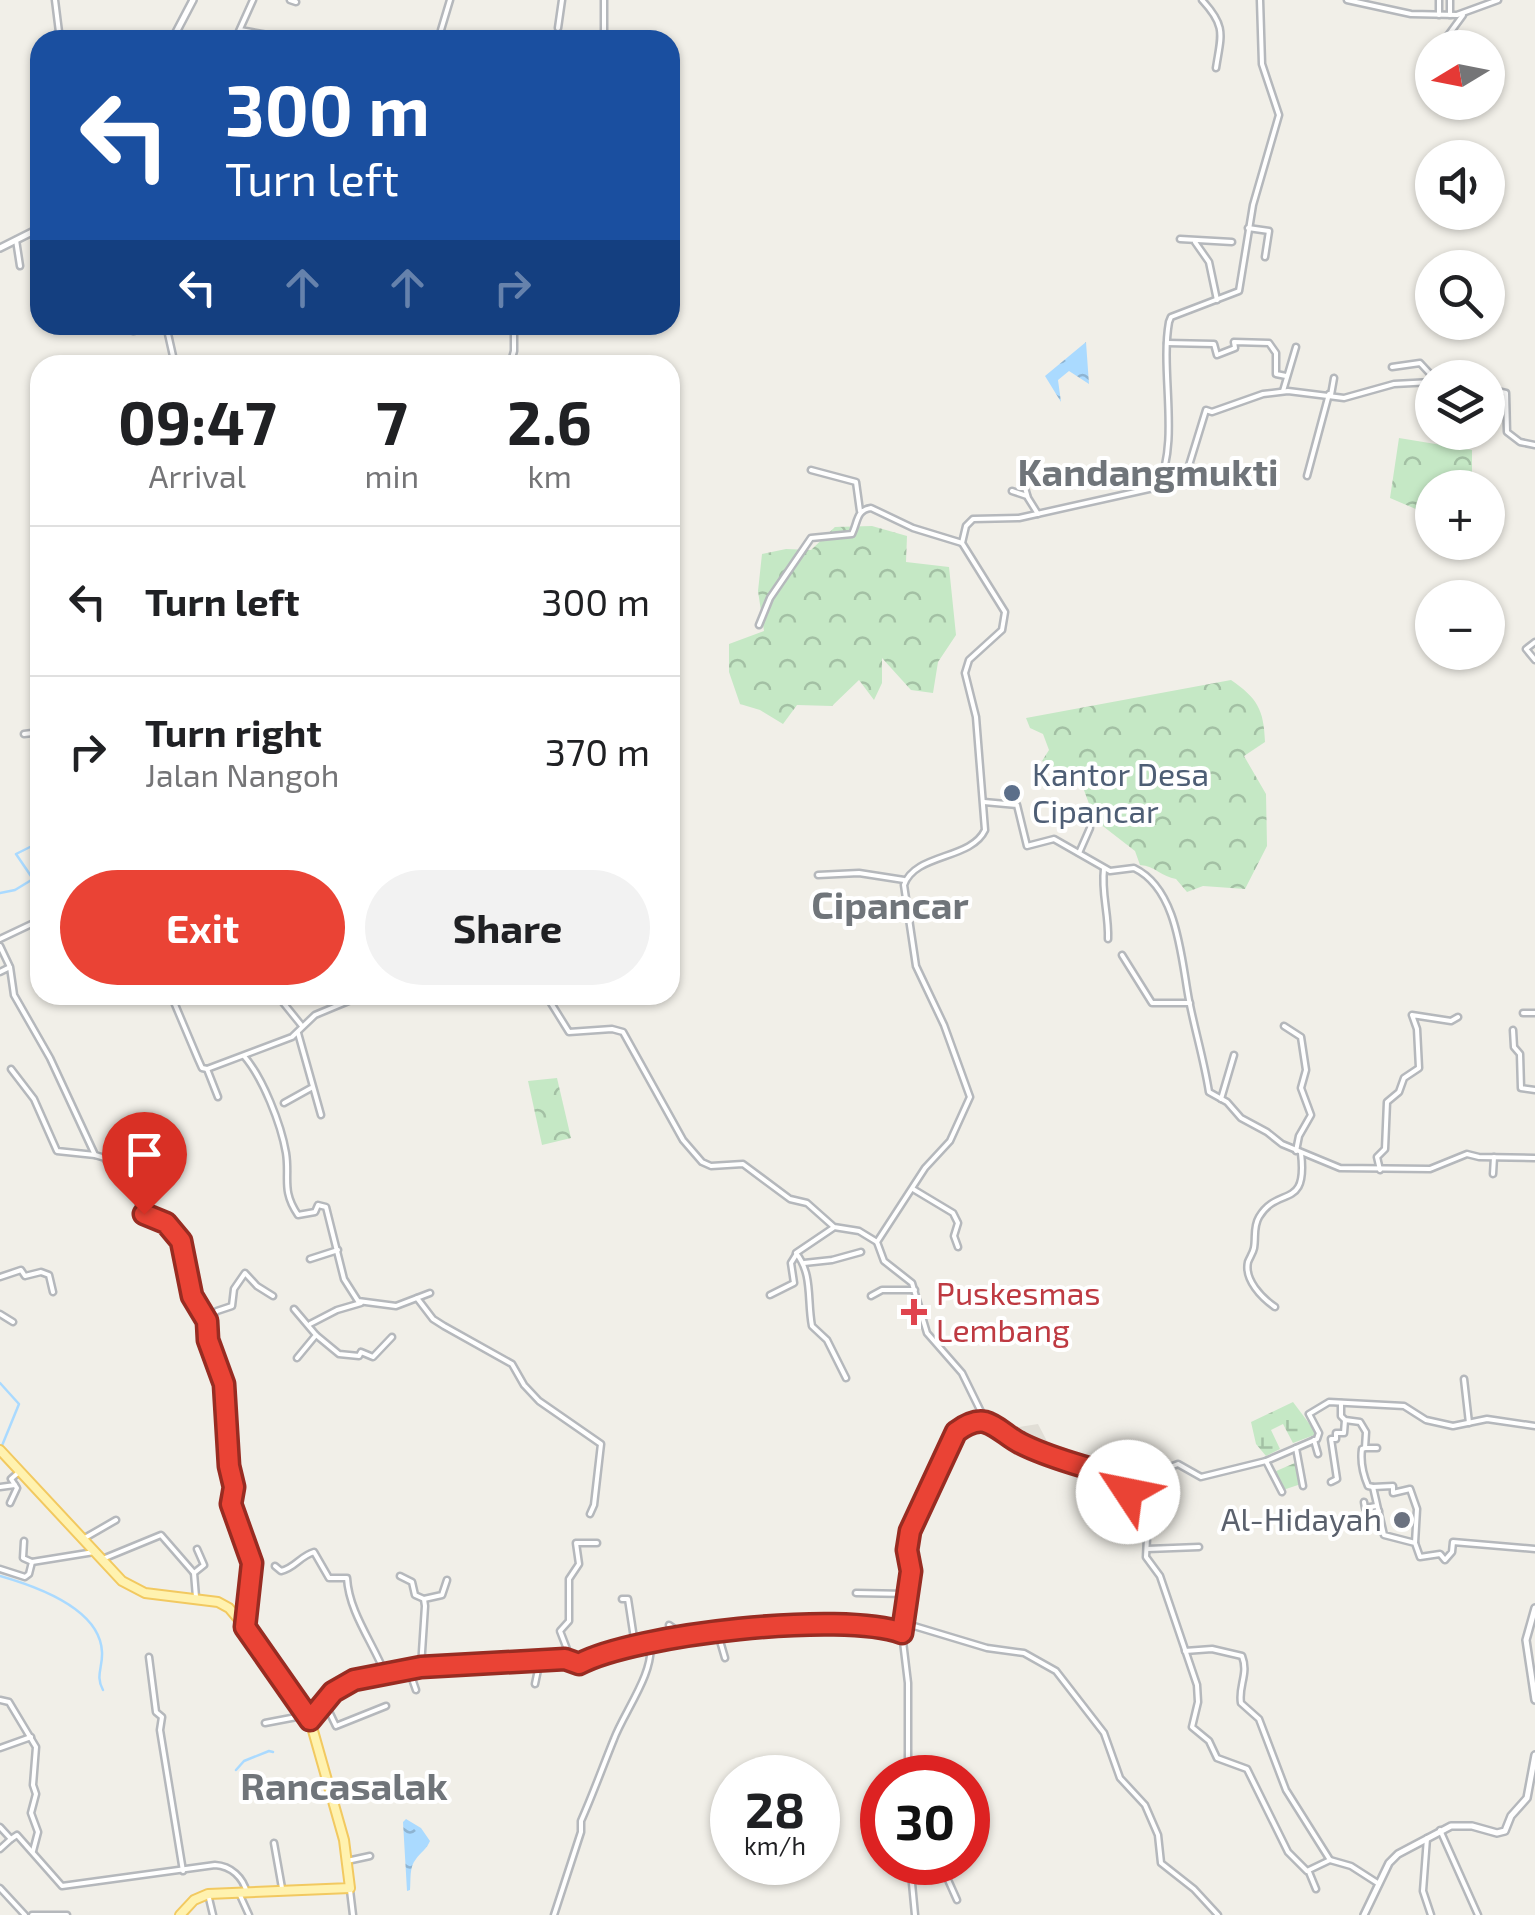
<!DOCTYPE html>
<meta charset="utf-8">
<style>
body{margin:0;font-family:"Exo 2",sans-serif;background:#f2f2f2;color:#202124;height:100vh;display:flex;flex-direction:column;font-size:38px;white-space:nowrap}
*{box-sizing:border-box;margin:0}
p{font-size:32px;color:#757577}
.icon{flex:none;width:55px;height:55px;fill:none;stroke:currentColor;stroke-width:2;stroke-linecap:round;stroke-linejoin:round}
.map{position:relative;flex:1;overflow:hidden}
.details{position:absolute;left:30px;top:355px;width:650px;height:650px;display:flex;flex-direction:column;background:#fff;border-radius:30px;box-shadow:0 2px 8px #0004}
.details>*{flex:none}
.guide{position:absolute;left:30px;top:30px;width:650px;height:305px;border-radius:30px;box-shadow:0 2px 8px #0004;background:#1a4fa0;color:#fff;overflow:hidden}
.needle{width:65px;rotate:260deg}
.fabs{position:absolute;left:1415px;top:30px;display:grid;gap:20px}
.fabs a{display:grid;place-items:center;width:90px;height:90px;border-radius:50%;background:#fff;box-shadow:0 2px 8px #0004;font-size:50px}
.speed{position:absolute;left:710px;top:1755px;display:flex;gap:20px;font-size:50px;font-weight:700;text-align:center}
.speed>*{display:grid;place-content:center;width:130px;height:130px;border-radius:50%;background:#fff;box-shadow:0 2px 8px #0004;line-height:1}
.speed small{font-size:25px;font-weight:400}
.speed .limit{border:15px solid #d22;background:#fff;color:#111}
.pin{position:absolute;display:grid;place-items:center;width:85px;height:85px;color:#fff;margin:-102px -42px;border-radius:50% 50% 50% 0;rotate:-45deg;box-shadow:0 0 10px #0007}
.pin .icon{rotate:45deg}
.me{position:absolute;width:110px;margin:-55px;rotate:304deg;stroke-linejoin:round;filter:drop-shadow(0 0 8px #0008)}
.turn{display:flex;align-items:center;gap:35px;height:210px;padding:0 30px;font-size:45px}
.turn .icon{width:130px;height:130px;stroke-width:2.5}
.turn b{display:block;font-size:70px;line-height:85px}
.lanes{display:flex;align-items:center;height:95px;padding:0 30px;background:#0003;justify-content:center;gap:50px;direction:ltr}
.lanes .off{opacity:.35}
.eta{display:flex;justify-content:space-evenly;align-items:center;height:170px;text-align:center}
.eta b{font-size:60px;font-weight:700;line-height:70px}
.cta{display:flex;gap:20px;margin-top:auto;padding:20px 30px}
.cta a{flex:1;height:115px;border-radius:60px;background:#ea4335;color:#fff;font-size:40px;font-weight:700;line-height:115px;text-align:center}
.cta a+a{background:#f2f2f2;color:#202124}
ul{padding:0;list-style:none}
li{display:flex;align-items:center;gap:30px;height:150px;padding:0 30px;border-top:2px solid #e0e0e0}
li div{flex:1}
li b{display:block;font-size:38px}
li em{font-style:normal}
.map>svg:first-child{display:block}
.education{fill:#e1ded6}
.forest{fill:url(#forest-crowns)}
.wetland{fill:url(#wetland-marsh)}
.water{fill:url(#water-ripples)}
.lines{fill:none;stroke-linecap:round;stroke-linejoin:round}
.stream{stroke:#aadaff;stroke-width:2.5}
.minor-casing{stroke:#b5b8bc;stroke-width:9}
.tertiary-casing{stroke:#b5b8bc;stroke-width:10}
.primary-casing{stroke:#f2c960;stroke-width:12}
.minor{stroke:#fff;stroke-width:4}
.tertiary{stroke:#fff;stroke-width:5}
.primary{stroke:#fff2af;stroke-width:8}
.route-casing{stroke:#982c22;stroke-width:25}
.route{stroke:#ea4335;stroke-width:18}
.service-dot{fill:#5c6f8a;stroke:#fff;stroke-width:4}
.health-dot{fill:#e0444e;stroke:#fff;stroke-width:4}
.worship-dot{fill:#6b7280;stroke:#fff;stroke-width:4}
.labels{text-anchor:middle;stroke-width:8;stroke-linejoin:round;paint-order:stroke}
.service-label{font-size:32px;fill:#4e5e75;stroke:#fff;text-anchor:start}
.health-label{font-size:32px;fill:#be3a42;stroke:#fff;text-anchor:start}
.worship-label{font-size:32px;fill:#5b616d;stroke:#fff;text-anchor:end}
.quarter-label{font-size:38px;font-weight:bold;fill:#70757a;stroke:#fff}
</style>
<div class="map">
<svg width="1535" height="1915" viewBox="0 0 1535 1915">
<defs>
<pattern id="forest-crowns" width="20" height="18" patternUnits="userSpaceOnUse" patternTransform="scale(2.5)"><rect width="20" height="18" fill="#c5e8c5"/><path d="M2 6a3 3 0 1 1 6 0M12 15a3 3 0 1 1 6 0" fill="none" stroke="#a3c0a4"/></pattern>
<pattern id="wetland-marsh" width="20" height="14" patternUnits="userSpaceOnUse" patternTransform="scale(2.5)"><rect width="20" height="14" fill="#c5e8c5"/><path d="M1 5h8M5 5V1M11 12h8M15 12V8" fill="none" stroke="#a3c0a4"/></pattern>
<pattern id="water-ripples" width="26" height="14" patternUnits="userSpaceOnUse" patternTransform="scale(2.5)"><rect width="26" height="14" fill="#aadaff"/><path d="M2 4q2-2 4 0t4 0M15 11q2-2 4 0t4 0" fill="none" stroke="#8eb4d2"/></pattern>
</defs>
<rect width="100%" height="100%" fill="#f1efe8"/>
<!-- education -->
<polygon class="education" points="1038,1424 1049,1445 1046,1452 1022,1443 1019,1427"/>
<!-- forest -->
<g class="forest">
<polygon points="1399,438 1472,450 1472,487 1432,488 1432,512 1425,513 1390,498"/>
<polygon points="872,526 907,536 906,562 949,567 956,635 938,662 933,693 911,690 882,658 882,683 874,700 859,680 832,706 797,705 783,724 760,710 740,704 729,672 729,644 764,631 758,591 762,554 786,549 811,550 835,527"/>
<path d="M 1231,680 C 1257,698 1264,709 1265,742 L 1244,756 L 1266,794 L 1267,846 L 1245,889 L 1203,886 L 1187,892 L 1176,879 C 1162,877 1155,866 1140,865 L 1135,851 L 1095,820 L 1081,782 L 1042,761 L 1049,750 L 1043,734 L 1030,728 L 1026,718 Z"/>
<polygon points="557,1078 571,1138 542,1145 528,1081"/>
</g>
<!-- wetland -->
<g class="wetland">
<polygon points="1293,1402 1317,1434 1293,1443 1283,1424 1271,1430 1280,1449 1266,1456 1256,1444 1251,1422"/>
<polygon points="1297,1462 1301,1484 1283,1490 1274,1472"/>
</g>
<!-- water -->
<g class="water">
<polygon points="1086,342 1089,384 1069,371 1058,380 1061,402 1045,376"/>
<path d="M 406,1819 L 421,1828 L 430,1841 C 426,1850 421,1852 416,1859 C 409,1867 411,1880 410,1890 L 407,1891 L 403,1822 Z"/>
</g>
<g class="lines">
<!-- stream -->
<g class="stream">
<polyline points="0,893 15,890 33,879 16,854 40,842"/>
<polyline points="0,1383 19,1404 1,1448"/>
<path d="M 0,1576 C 35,1586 100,1608 102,1652 C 103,1667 95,1676 103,1690"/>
<polyline points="236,1770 244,1761 269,1751 273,1752"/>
</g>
<!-- minor casing -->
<g class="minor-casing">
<g id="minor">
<polyline points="55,0 60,40"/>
<polyline points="290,0 296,2"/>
<polyline points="604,0 604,40"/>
<path d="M 1202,0 C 1227,27 1221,35 1216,68"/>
<path d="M 1260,0 L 1262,64 L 1279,115 L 1253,205 L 1239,291 L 1171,317 L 1169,322 C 1160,373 1180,439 1158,487 L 1019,518 L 973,519 L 966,526 L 962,543 L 1005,612 L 1002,630 L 969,660 L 965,673 L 976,717 L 985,830 C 971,860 915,853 904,885 L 916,966 L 944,1025 L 970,1097 L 950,1141 L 925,1168 L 877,1242 L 884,1261 L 912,1283 L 927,1333 L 962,1373 L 986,1422 L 1021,1444 L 1104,1474 L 1162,1470 L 1178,1464 L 1201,1477 L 1266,1461 L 1317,1439 L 1319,1433 L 1309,1414 L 1329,1402 L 1404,1406 L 1426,1420 L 1453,1426 L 1487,1419 L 1535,1426"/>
<polyline points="1347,0 1411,14 1457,15 1498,0"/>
<polyline points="1439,0 1439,15"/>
<polyline points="1450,15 1450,0"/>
<polyline points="558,28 562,0"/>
<polyline points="240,30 296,40"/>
<polyline points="235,40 253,0"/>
<polyline points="306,40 330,37"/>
<polyline points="445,40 441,30 450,0"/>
<polyline points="1444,41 1463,15"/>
<polyline points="1248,228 1269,231 1265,257"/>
<polyline points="1180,239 1232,242"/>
<polyline points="16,240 20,266"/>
<polyline points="1195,242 1209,262 1217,300"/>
<polyline points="166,325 175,365"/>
<polyline points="133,331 166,325"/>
<polyline points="1167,343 1214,344 1217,355 1235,348 1234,342 1269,343 1276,353 1276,374 1286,376"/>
<polyline points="76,362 77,365"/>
<polyline points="510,365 514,351 514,325"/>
<polyline points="1392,367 1420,363 1434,378"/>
<polyline points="1488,389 1506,393 1507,432 1520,442 1535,445"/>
<polyline points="1283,391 1296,347"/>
<polyline points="1331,395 1334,378"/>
<polyline points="811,470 856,482 860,511"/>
<polyline points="1307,476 1329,394"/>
<polyline points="1162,478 1187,472 1206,410 1212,412 1263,394 1288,391 1344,398 1394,384 1432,382"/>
<polyline points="1023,481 1028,498 1038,514"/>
<polyline points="1012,491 1027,496"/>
<polyline points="38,608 40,614"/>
<path d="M 759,625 L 770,598 L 811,538 L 852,534 C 858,522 856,510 871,508 L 913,528 L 962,543"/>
<polyline points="1535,642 1526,649 1535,660"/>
<polyline points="24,734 40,732"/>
<path d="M 984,802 L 1017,805 L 1027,846 L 1054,839 L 1110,871 L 1134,868 C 1178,889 1181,958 1189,1000 C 1195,1031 1204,1060 1209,1092 L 1227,1102 L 1241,1118 L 1267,1132 L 1282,1144 L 1340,1168 L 1430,1169 L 1467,1154 L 1479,1157 L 1535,1158"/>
<polyline points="1079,853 1090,828"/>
<path d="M 1104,869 C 1101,893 1109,914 1108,939"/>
<polyline points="818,875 859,873 904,880"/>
<polyline points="0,939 40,920"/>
<polyline points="0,946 9,965"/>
<polyline points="1122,955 1152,1003 1190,1003"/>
<polyline points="0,972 10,967 14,995 50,1058 95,1155 105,1158 114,1174 136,1185 139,1207 144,1213 166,1223 181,1241 192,1296 207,1321 207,1340 224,1384 228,1404 229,1466 234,1487 231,1504 252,1563 245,1626"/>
<polyline points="171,995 198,1059 202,1068 207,1069 292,1037 315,1015 363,995"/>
<polyline points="277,995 302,1026"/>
<polyline points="546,995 569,1032 612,1029 623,1032 683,1140 702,1162 711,1166 743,1164 790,1199 807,1203 834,1227 859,1231 877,1242"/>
<polyline points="1523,1013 1535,1013"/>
<polyline points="1284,1026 1301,1037 1306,1070 1301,1088 1311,1115 1299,1136 1296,1151"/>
<polyline points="1513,1030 1514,1047 1520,1054 1521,1088 1535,1090"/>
<polyline points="298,1033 321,1115"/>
<path d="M 244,1056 C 263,1078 281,1124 286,1153 C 290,1178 281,1190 298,1215 L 315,1212 L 318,1205 L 326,1207 L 344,1279 L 358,1301 L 396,1306 L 430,1293"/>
<polyline points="11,1069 34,1099 57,1151 95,1155"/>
<polyline points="207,1069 218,1097"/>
<polyline points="1221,1099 1234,1055"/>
<polyline points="284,1103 311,1088"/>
<polyline points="1380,1170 1377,1157 1385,1149 1387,1102 1399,1092 1404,1078 1419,1068 1417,1029 1412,1015 1451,1021 1458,1017"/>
<polyline points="1493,1174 1494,1157"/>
<polyline points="913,1189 953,1213 958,1223 954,1236 958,1247"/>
<path d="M 833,1228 L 796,1253 C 813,1274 807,1300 812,1326 L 827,1340 L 846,1378"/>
<polyline points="310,1259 338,1250"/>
<polyline points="804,1263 832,1260 861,1252"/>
<polyline points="0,1277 21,1270 25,1276 41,1272 49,1275 53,1292"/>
<polyline points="770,1295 794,1283 791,1263 796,1255"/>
<polyline points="871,1296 882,1290 915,1290"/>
<polyline points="417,1298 433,1319 444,1326 512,1364 524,1385 539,1401 601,1444 594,1505 590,1514"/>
<path d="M 1275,1307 C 1262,1298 1244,1280 1248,1262 C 1250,1257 1253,1253 1254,1248 C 1256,1237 1253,1227 1259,1217 C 1278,1185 1308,1211 1301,1153"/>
<polyline points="294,1309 316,1335 297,1358"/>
<polyline points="0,1314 13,1322"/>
<polyline points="207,1321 217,1311 232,1306 234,1289 245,1273 257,1286 273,1296"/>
<polyline points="310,1324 337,1310 361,1303"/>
<polyline points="316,1335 339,1354 359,1356 361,1352 373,1357 392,1337"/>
<polyline points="1464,1379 1469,1423"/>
<path d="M 1341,1403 L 1341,1416 L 1345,1420 L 1360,1422 L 1366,1432 L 1365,1448 L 1362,1449 C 1360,1463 1363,1474 1368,1486 L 1373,1487 L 1384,1535 L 1415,1543 L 1420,1557 L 1440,1554 L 1445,1560 L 1452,1552 L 1453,1542 L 1535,1549"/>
<polyline points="1314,1440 1318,1454"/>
<polyline points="1296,1448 1303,1486"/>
<polyline points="1365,1448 1377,1448"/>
<polyline points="1266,1461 1282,1492"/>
<polyline points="1126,1475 1136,1520 1147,1538 1146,1557 1160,1576 1197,1685 1198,1702 1192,1727 1209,1741 1217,1758 1247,1769 1288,1852 1307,1871 1330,1860 1351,1866 1379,1884"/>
<polyline points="1331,1482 1337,1479 1331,1439 1336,1439 1336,1433 1344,1433 1345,1420"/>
<polyline points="0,1487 15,1485"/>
<polyline points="1373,1487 1393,1486 1393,1493 1410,1489 1417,1509 1415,1543"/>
<polyline points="1364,1502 1365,1508 1376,1506"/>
<polyline points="10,1503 17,1488 11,1479 19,1472"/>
<polyline points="1373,1522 1376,1521 1374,1512 1379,1511"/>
<polyline points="83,1539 116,1520"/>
<polyline points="1147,1549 1199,1547"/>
<polyline points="105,1558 161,1535 194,1573"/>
<polyline points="32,1562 94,1552"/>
<path d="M 275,1566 L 281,1571 C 295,1568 300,1556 314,1552 L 329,1578 L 347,1578 C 349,1613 374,1644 386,1676"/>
<polyline points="0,1569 25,1577 29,1574 32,1562 23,1558 24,1541"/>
<polyline points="400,1576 412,1582 415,1595 424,1599 425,1606 421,1667"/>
<polyline points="856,1593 908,1594"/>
<polyline points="196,1597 194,1573 204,1565 197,1549"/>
<polyline points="424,1599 442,1595 447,1580"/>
<polyline points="622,1599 628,1599 635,1645"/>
<polyline points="904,1623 987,1648 1024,1653 1056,1671 1104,1733 1120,1778 1145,1805 1158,1835 1161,1863 1194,1889 1218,1915"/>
<polyline points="669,1625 676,1630 678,1638"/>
<polyline points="718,1634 725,1658"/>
<path d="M 1185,1651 L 1212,1649 L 1242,1656 C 1249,1674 1238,1686 1241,1703 L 1259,1719 L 1286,1790 L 1330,1860"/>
<polyline points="149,1657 156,1712 162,1717 160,1730 183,1871"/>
<polyline points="572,1662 560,1631 569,1621 569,1579 579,1564 576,1543 597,1543"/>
<polyline points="409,1670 416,1690"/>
<polyline points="535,1684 540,1660"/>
<polyline points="0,1700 9,1702 36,1747 33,1785 36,1794 31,1813 38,1832 33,1851"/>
<polyline points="325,1703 336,1726 386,1706"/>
<path d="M 310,1720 L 333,1693 L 353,1681 L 421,1667 L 565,1659 L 579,1664 C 636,1634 841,1611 902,1633"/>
<polyline points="265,1723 307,1715"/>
<polyline points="0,1748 31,1737"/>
<polyline points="908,1778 908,1683 902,1633 911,1571 908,1543 930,1483 956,1433 964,1426 986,1422"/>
<path d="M 0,1827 L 11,1839 L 17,1835 L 62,1886 L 215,1865 C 231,1866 243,1877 247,1893"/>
<polyline points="1440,1830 1478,1915"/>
<polyline points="1427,1838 1423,1891 1431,1915"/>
<polyline points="274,1843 282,1888"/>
<polyline points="0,1849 11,1839"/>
<polyline points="347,1861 370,1856"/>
<polyline points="910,1862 915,1915"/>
<polyline points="940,1862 957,1900"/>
<polyline points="1309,1872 1316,1889"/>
<polyline points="0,1888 25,1915"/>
<polyline points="350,1890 353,1915"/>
<polyline points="239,1893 249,1915"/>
<polyline points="208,1894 213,1915"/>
<polyline points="32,1915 67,1915"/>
<path d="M 554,1915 L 581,1832 L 581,1821 C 593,1794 603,1766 614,1739 C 624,1712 655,1672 650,1643"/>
</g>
</g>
<!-- tertiary casing -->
<g class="tertiary-casing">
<g id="tertiary">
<polyline points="172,40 193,0"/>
<polyline points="0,248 40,228"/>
<polyline points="1535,1608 1526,1640 1535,1700"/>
<polyline points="1364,1915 1389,1863 1398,1854 1451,1826 1472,1826 1497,1833 1505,1831 1511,1816 1527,1798 1535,1755"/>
</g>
</g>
<!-- primary casing -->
<g class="primary-casing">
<polyline id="primary" points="0,1450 122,1581 145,1593 218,1602 229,1608 245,1627 310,1720 344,1840 350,1888 208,1894 194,1900 180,1915"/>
</g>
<!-- minor -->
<use href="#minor" class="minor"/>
<!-- tertiary -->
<use href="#tertiary" class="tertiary"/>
<!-- primary -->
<use href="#primary" class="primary"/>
</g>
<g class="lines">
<!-- route casing -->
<g class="route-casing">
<path id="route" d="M 144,1214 L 166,1223 L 181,1241 L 192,1296 L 207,1321 L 208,1340 L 224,1384 L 229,1466 L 234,1487 L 231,1504 L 252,1563 L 245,1627 L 310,1720 L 333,1692 L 354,1680 L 421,1667 L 565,1659 L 579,1664 C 635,1634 842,1611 902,1633 L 911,1571 L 907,1550 L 910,1531 L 956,1432 C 964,1426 975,1420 985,1422 C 997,1425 1009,1438 1020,1443 C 1041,1454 1103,1475 1126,1475 L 1128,1492"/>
</g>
<!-- route -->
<use href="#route" class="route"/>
</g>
<!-- markers -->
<circle class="service-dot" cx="1012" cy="793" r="10"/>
<path class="health-dot" d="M909 1297h10v10h10v10h-10v10h-10v-10h-10v-10h10z"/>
<circle class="worship-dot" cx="1402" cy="1520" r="10"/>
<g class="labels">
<!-- service labels -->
<g class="service-label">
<text x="1032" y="786">Kantor Desa<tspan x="1032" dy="37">Cipancar</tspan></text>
</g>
<!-- health labels -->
<g class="health-label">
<text x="936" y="1305">Puskesmas<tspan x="936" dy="37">Lembang</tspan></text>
</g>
<!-- worship labels -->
<g class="worship-label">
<text x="1382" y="1531">Al-Hidayah</text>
</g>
<!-- quarter labels -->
<g class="quarter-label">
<text x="1148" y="486">Kandangmukti</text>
<text x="890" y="919">Cipancar</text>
<text x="344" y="1800">Rancasalak</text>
</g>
</g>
</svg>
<div class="fabs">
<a><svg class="needle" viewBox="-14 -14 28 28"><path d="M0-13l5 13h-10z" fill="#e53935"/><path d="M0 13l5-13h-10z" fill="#757577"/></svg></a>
<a><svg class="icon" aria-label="sound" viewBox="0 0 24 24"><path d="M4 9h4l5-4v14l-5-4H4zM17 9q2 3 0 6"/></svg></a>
<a><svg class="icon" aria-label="search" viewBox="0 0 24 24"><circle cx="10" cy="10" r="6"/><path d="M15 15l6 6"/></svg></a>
<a><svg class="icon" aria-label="layers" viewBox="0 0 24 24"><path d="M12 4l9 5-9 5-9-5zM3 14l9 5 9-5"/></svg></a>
<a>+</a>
<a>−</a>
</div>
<div class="speed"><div>28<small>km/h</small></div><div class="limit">30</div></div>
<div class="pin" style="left:144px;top:1214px;background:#d93025"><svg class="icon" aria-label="arrive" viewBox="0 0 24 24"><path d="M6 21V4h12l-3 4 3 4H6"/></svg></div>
<svg class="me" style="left:1128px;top:1492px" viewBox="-20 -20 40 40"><circle r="19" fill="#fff"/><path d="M0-13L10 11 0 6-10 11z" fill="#ea4335"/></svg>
<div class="guide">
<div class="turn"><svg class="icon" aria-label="left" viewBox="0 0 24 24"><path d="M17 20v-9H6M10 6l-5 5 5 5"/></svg><div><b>300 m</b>Turn left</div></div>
<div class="lanes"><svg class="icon" aria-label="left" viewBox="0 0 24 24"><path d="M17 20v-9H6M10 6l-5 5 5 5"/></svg><svg class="icon off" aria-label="ahead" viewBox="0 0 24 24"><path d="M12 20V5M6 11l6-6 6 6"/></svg><svg class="icon off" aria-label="ahead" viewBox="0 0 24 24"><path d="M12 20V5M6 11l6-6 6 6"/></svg><svg class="icon off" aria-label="right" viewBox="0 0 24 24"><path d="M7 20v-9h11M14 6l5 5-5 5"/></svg></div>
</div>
<section class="details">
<div class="eta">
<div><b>09:47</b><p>Arrival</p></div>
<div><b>7</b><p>min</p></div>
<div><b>2.6</b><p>km</p></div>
</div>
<ul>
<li><svg class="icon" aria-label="left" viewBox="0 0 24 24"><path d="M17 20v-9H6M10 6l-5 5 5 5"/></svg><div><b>Turn left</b></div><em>300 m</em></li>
<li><svg class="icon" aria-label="right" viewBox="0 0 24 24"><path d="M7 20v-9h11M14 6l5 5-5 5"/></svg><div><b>Turn right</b><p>Jalan Nangoh</p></div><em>370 m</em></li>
</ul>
<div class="cta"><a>Exit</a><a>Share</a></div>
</section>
</div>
